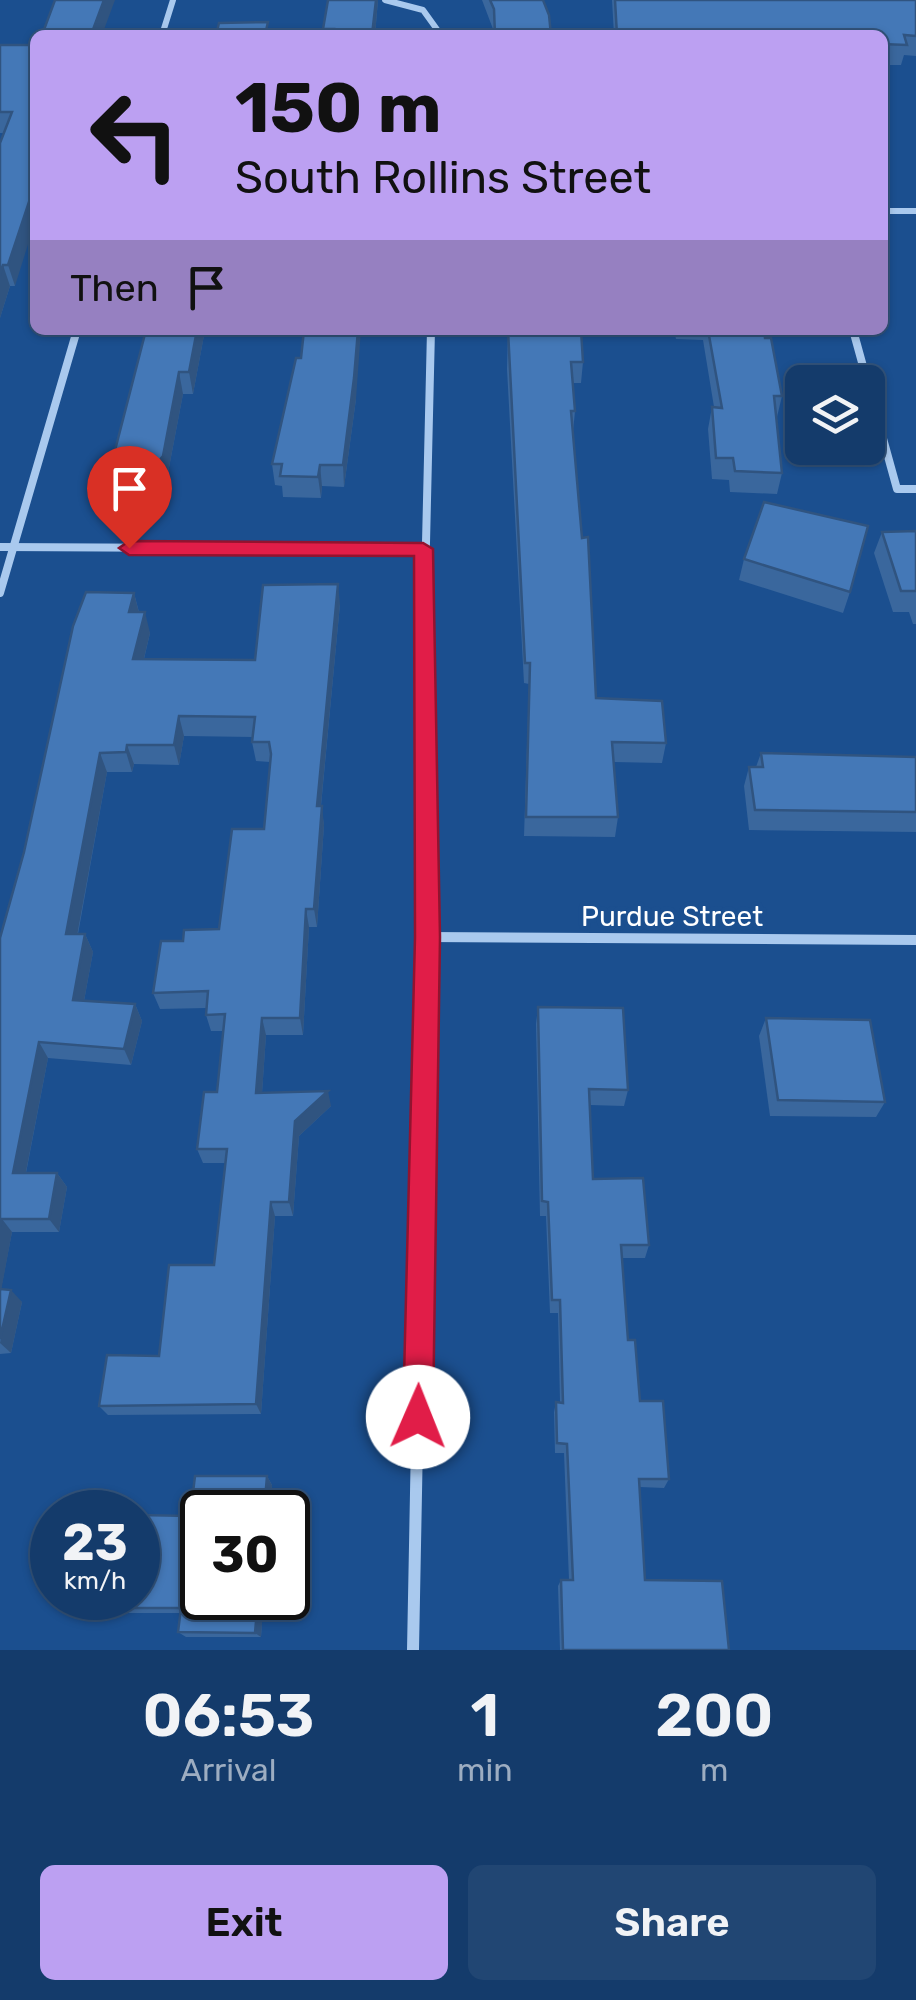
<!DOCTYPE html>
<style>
body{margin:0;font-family:Rubik,sans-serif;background:#214673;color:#f1f3f6;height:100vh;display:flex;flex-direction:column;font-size:38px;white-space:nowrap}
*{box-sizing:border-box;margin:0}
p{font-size:32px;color:#9dadc1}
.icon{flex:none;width:55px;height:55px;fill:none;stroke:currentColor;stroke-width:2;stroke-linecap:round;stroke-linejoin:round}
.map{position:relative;height:1650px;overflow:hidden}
.details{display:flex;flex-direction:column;background:#143b6b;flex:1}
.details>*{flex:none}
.top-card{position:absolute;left:30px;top:30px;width:858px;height:305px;border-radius:15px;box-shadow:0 2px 8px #0004,0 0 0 2px #33557e;background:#bca0f2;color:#111;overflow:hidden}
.controls{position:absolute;left:785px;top:365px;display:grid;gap:20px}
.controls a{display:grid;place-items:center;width:100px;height:100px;border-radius:15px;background:#143b6b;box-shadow:0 2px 8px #0004,0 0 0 2px #33557e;font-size:50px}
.speed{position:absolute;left:30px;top:1490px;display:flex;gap:20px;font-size:50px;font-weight:700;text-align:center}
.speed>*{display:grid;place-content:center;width:130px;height:130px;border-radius:50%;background:#143b6b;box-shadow:0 2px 8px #0004,0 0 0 2px #33557e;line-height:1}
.speed small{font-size:25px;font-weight:400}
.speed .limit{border:5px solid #111;border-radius:15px;background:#fff;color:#111}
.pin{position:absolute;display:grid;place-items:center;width:85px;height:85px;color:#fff;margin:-102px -42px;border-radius:50% 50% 50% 0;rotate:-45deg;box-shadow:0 0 10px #0007}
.pin .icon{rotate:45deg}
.me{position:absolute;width:110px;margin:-55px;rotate:1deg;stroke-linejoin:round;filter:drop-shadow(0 0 8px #0008)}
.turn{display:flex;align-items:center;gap:35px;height:210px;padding:0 40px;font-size:45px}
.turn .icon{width:130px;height:130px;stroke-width:2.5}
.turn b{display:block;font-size:70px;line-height:85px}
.then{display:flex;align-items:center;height:95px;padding:0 40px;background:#0003;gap:20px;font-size:38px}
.eta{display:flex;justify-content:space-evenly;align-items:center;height:170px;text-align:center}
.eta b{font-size:60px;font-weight:600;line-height:70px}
.primary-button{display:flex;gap:20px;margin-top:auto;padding:20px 40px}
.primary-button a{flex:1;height:115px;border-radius:15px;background:#bca0f2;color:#111;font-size:40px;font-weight:600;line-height:115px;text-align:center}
.primary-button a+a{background:#214673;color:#f1f3f6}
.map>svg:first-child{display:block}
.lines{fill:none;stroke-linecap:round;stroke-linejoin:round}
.minor-far3{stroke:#a9c9ee;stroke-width:6}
.minor-far2{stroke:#a9c9ee;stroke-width:8}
.minor-far1{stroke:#a9c9ee;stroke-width:10}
.minor{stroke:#a9c9ee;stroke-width:12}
.wall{fill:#3a679d}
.shaded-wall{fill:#305480}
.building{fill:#4478b7;stroke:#305480;stroke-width:2.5}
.route{fill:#e11d48;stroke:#92132f;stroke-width:2.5}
.labels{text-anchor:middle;stroke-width:9;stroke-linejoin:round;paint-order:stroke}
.street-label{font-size:28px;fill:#fff;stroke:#1b4f8f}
</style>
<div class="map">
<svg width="916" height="1650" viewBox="0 0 916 1650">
<rect width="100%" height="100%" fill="#1b4f8f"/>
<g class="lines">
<!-- minor-far3 -->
<g class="minor-far3">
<polyline points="385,0 423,10 441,35"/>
<polyline points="162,35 173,0"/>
<polyline points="882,211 916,211"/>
</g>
<!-- minor-far2 -->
<g class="minor-far2">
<polyline points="853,330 897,489 916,489"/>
<polyline points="0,547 423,549"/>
<polyline points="0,593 77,330"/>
<polyline points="424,628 431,330"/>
</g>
<!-- minor-far1 -->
<g class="minor-far1">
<polyline points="424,625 424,1077"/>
<polyline points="427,937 916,940"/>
</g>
<!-- minor -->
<polyline class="minor" points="413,1650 424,1075"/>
</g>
<!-- wall -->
<g class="wall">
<polygon points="328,0 378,0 375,35 323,35 323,29"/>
<polygon points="482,0 543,0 551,35 493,35 493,29"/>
<polygon points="612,0 916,0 916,56 904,55 901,65 882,65 882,35 614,35"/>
<polygon points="0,45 35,45 15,286 10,286 0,318 0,143 4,133 0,133"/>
<polygon points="143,330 205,330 193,394 183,394 167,478 162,485 117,483 112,462 144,337"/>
<polygon points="508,330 583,362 581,383 573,383 575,411 573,432 596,698 666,743 662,763 614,762 618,817 615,837 524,836 529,684 524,683 507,369"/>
<polygon points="674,330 764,330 782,396 777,417 776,417 782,473 777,494 730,492 729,480 712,479 708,429 712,407 714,407 703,340 676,339"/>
<polygon points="301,358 356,399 344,487 322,486 321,498 283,497 282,486 275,485 272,464"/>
<polygon points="916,531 916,624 913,624 909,612 893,612 874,553 882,532"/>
<polygon points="744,559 850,592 843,613 739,580"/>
<polygon points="134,593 139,612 150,633 144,659 255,660 340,604 321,806 324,825 317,927 309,927 303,1035 266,1035 262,1093 331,1106 299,1136 293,1216 275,1216 261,1414 108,1415 99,1406 159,1356 214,1265 225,1163 203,1163 197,1149 217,1092 223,1031 211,1031 206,1015 206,1008 160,1009 153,993 183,941 219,929 264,829 270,762 256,761 252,742 253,737 184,736 179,765 134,764 132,772 107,772 78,934 85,934 93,952 84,1001 135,1004 142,1021 131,1065 48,1058 26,1173 57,1173 67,1187 59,1232 12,1232 1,1289 22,1302 11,1353 0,1354 0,938"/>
<polygon points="761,753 916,757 916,832 749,830 744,786 749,767 756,767"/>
<polygon points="538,1007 628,1090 624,1106 590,1105 593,1179 649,1245 645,1258 622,1258 628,1340 640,1401 669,1479 664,1488 640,1487 645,1580 729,1650 560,1650 558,1586 561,1580 569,1580 564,1453 555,1453 554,1412 556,1402 560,1402 558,1313 550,1313 546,1216 540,1216 536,1024"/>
<polygon points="766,1018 885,1102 876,1117 770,1116 759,1036"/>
<polygon points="267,1476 272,1485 261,1637 186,1637 178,1632 181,1613 128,1613 118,1608"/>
</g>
<!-- shaded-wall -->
<g class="shaded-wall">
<polygon points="104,0 115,0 102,35 91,35"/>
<polygon points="376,0 378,0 375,35 372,35"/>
<polygon points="35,184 35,222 15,286 8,265"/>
<polygon points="3,265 10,286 0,318 0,275"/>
<polygon points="197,330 205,330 193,394 189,372"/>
<polygon points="358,330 361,330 356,399 344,487 343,465"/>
<polygon points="179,372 183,394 167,478 162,485 157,463"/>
<polygon points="320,465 322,486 321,498 318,477"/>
<polygon points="338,584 340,604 319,825 317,806"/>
<polygon points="134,593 139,613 129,612"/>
<polygon points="145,612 150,633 139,679 133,659"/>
<polygon points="179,716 184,736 179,765 174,745"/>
<polygon points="127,745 134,764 132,772 126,752"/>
<polygon points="100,753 107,772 74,952 66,934"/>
<polygon points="322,806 324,825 317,927 314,909"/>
<polygon points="306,909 309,927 303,1035 300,1018"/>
<polygon points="85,934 93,952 81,1017 73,1000"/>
<polygon points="135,1004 142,1021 131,1065 124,1049"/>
<polygon points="262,1018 266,1035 261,1108 256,1093"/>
<polygon points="39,1042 48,1058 23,1187 13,1173"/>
<polygon points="328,1091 331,1106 299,1136 293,1216 289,1202 295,1121"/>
<polygon points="57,1173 67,1187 59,1232 49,1219"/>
<polygon points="271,1202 275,1216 261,1414 256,1404"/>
<polygon points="2,1219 12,1232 0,1297 0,1227"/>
<polygon points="11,1290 22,1302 11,1353 0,1343"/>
<polygon points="267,1476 272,1485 270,1512 264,1512"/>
<polygon points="258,1598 264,1598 261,1637 255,1633"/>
</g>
<!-- building -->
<g class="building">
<polygon points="55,0 104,0 91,35 42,35"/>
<polygon points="328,0 376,0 372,35 333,35 334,29 323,29"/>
<polygon points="490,0 543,0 549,15 551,35 495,35 494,9"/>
<polygon points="615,0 916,0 916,36 904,35 907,45 882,44 882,35 617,35"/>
<polygon points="268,22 265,35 216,35 219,23"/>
<polygon points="0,45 35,45 35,184 8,265 3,265 0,275 0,143 12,112 0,112"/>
<polygon points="146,330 197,330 189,372 179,372 163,456 157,463 112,462"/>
<polygon points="304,330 358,330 354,378 343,465 320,465 318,477 280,476 282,464 272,464 296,358 301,358"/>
<polygon points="508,330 581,330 583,362 571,362 575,411 571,411 582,538 588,537 596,698 662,701 666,743 612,742 618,817 526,817 530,663 525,663"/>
<polygon points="708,330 764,330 765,338 771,338 782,396 774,396 782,473 735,471 733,458 716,458 712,407 722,408"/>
<polygon points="764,502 868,526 850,592 744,559"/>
<polygon points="916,531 916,591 901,591 882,532"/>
<polygon points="338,584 317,806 322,806 314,909 306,909 300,1018 262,1018 256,1093 328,1091 295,1121 289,1202 271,1202 256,1404 99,1406 107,1355 159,1356 169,1265 214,1265 227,1149 197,1149 204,1092 217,1092 225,1014 206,1015 208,991 153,993 161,941 183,941 184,930 219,929 232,829 264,829 271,754 269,742 252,742 255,717 179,716 174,745 127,745 126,752 100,753 66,934 85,934 73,1000 135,1004 124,1049 39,1042 13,1173 57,1173 49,1219 2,1219 0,1227 0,938 24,852 73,626 86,592 134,593 129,612 145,612 133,659 255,660 263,585"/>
<polygon points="761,753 916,757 916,812 755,810 749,767 763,767"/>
<polygon points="538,1007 623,1008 628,1090 589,1089 593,1179 643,1178 649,1245 621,1245 628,1340 635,1340 640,1401 663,1401 669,1479 639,1479 645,1580 722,1581 729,1650 563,1650 561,1580 573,1580 567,1444 557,1443 556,1402 563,1403 560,1300 552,1300 548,1202 542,1201"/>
<polygon points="766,1018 870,1020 885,1102 778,1100"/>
<polygon points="0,1289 11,1290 0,1339"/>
<polygon points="195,1476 267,1476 264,1512 202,1512 202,1598 258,1598 255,1633 178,1632 181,1608 118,1608 120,1598 138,1598 138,1515 190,1516"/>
</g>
<!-- route -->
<polygon class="route" points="129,541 423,543 433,549 440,937 433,1417 429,1428 418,1432 407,1428 403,1417 415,937 414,556 129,555 119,548"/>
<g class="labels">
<!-- street labels -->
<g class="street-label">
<text x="672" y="926">Purdue Street</text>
</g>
</g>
</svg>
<div class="controls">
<a><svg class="icon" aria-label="layers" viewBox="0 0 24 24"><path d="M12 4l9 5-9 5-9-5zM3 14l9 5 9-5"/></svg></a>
</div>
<div class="speed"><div>23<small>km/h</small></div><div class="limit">30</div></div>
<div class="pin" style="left:129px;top:548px;background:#d93025"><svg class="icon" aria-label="arrive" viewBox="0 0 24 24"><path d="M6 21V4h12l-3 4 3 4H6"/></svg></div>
<svg class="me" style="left:418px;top:1417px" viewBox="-20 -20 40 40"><circle r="19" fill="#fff"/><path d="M0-13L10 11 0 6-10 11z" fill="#e11d48"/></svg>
<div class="top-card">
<div class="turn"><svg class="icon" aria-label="left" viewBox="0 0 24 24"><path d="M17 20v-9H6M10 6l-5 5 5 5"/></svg><div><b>150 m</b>South Rollins Street</div></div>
<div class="then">Then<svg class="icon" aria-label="arrive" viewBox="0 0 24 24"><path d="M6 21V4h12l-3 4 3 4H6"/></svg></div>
</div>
</div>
<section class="details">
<div class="eta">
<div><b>06:53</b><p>Arrival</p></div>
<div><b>1</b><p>min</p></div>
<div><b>200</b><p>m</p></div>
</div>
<div class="primary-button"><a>Exit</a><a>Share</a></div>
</section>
